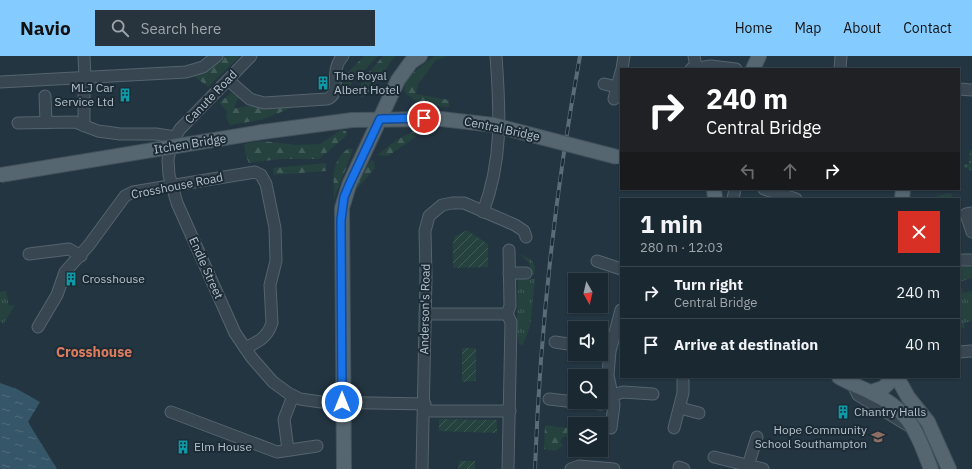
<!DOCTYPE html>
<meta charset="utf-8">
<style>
body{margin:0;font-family:"IBM Plex Sans",sans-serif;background:#27343d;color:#f1f3f6;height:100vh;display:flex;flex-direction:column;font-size:15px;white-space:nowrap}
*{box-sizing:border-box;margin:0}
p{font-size:13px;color:#9fa6ab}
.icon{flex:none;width:22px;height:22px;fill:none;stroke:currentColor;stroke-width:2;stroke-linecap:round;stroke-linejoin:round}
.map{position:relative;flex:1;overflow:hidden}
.details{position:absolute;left:620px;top:142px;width:340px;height:180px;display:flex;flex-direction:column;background:#1a2831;border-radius:0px;box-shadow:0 1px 3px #0004,0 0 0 1px #38444d}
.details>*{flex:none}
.guide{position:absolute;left:620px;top:12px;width:340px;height:122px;border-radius:0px;box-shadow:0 1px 3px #0004,0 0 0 1px #38444d;background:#202124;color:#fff;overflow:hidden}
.needle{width:26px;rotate:172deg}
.tools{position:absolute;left:568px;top:217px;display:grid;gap:8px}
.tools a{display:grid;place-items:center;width:40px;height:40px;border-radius:0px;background:#1a2831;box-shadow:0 1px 3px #0004,0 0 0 1px #38444d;font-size:20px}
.pin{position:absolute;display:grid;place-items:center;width:34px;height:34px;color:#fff;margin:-17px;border:2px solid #fff;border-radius:50%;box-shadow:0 1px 4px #0007}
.me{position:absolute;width:44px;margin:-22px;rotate:0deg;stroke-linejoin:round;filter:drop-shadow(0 0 3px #0008)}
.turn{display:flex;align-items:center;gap:14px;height:84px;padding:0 20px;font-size:18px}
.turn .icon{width:52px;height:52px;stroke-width:2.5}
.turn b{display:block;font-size:28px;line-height:34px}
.lanes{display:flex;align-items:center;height:38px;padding:0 20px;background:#0003;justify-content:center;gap:20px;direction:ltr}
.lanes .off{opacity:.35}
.round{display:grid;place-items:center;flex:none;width:42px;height:42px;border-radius:0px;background:#27343d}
.headline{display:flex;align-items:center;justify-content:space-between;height:68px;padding:0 20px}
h1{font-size:24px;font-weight:700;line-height:30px}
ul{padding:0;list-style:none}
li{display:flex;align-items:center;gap:12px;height:52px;padding:0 20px;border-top:1px solid #38444d}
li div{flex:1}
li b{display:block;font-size:15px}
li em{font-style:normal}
header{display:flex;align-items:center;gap:24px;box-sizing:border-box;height:56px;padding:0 20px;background:#84ccff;color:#111}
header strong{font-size:19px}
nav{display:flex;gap:22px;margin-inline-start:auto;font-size:14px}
.search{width:280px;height:36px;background:#27343d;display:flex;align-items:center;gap:10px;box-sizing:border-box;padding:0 14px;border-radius:0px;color:#9fa6ab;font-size:15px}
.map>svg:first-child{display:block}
.grass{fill:url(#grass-dots)}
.forest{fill:url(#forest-firs)}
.park{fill:url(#park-tufts)}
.garden{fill:url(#garden-furrows)}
.water{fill:url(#water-ripples)}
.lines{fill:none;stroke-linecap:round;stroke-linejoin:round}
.minor-casing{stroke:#55646e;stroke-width:13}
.major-casing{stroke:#43525c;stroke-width:16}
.minor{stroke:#374650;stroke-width:11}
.major{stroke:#556670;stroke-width:14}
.rail-casing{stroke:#596c78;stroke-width:4}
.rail{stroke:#1c2b35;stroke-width:2.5;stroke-dasharray:8;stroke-linecap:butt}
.major-bridge-casing{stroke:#43525c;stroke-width:16;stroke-linecap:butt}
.major-bridge{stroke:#556670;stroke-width:14}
.route-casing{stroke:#114b97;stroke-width:10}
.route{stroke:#1a73e8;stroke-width:7}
.labels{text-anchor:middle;stroke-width:4;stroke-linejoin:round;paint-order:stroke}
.poi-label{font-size:12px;fill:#b3c1cb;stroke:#1c2b35;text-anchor:start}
.street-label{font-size:12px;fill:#b3c1cb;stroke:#1c2b35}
.quarter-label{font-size:14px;font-weight:bold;fill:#dd7b5d;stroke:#1c2b35}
</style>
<header>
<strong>Navio</strong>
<div class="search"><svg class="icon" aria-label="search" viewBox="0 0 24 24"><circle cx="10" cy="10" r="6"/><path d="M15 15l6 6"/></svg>Search here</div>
<nav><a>Home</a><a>Map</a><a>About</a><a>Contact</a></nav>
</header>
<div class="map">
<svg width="972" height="413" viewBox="0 0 972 413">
<defs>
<pattern id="grass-dots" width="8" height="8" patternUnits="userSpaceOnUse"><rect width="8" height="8" fill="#25423f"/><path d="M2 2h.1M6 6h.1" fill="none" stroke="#425c59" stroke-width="1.8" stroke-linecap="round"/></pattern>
<pattern id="forest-firs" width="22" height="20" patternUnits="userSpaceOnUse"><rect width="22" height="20" fill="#25423f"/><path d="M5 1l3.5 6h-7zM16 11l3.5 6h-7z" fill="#425c59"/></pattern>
<pattern id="park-tufts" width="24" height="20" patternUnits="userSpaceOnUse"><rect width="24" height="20" fill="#25423f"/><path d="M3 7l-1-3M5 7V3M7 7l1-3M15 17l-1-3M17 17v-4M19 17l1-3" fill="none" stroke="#425c59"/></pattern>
<pattern id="garden-furrows" width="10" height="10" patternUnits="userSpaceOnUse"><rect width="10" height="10" fill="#25423f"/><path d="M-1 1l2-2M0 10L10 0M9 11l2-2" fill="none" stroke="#425c59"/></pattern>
<pattern id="water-ripples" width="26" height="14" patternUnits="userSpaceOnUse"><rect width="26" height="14" fill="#355568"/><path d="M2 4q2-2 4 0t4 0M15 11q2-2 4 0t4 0" fill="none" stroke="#506c7c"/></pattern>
</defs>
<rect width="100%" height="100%" fill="#233541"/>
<!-- grass -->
<polygon class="grass" points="970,94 972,94 972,115 964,111 964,108 969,108"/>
<!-- forest -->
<g class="forest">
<polygon points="221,0 240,0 208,31 194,20"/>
<path d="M 364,0 L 378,0 L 348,31 L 341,28 C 345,17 356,9 364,0 Z"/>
<polygon points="383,0 395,0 370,35 362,42 357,37 364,22"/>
<path d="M 434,0 L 448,0 L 436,4 L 418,28 L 416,38 L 449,44 L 449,51 C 431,50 416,49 404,35 L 407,22 Z"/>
<path d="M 231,37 L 239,41 L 234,52 C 239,53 244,50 249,50 C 264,51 278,52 294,51 L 261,64 L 230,69 L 226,61 L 227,55 L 219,47 Z"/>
<path d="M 430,71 L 388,100 L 378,99 C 392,86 410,74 430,71 Z"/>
<polygon points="341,74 346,75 347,79 319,103 280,103 249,107 246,100 244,88 263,85 297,89 320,88"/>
<path d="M 349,92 L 353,94 L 334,143 C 334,123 330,105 349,92 Z"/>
<polygon points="371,104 374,105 375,112 351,140 361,118"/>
<polygon points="326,107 326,115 274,119 273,112"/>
<polygon points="545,369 574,373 573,379 563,381 560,385 563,390 555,395 544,393"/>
</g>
<!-- park -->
<g class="park">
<polygon points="951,137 953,143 938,143 937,140"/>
<polygon points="520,198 532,204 535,212 534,219 528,219 530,208"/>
<polygon points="959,211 972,211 972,222 960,226 963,237 972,235 972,265 964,267 965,272 959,273"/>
<polygon points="518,223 535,223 530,270 523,289 519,288 517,273"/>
<polygon points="6,235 9,250 15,249 4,267 0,266 0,236"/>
</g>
<!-- garden -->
<g class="garden">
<polygon points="467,174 488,188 488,211 453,212 453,186 454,186 454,181"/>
<polygon points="462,292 476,292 476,325 462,326"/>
<polygon points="439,363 497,364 497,377 439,375"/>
<polygon points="459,405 475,405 475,413 458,413"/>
</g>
<!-- water -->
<polygon class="water" points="0,327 17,333 40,346 28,366 57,413 0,413"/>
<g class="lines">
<!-- minor casing -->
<g class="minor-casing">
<g id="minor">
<polyline points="84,0 85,21"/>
<polyline points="251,0 180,73 171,88 168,104 169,119 177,147 235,277 252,302 273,326 288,337 300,343 321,346 425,348"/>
<polyline points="694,0 696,11"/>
<polyline points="622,13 624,0"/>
<polyline points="691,13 711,10 736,13"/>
<polyline points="840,13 841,0"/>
<path d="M 228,24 L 250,43 L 264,47 L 327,43 C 343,38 328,15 343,0"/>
<polyline points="0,26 186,16 203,11 217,0"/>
<polyline points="604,28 617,31"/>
<polyline points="959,33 972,34"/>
<polyline points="45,40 46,65"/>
<polyline points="614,43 621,16"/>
<polyline points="18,67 75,66 98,75 120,78 156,78 175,81"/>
<polyline points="84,70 84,32"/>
<polyline points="764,133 796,143"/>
<polyline points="733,143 735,133"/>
<path d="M 483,156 C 503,103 500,55 496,0"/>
<polyline points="972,157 966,158 972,176"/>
<polyline points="29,198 69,193 81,200"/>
<polyline points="959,204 972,204"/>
<polyline points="597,205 621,213"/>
<polyline points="509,217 526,217"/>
<polyline points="425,258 507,258"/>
<polyline points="507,258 511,266 508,413"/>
<polyline points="507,258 510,250 509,194"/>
<path d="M 38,271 L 57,239 L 65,216 L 89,189 L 125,140 L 133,136 L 255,116 L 261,119 L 266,128 L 275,172 L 276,205 L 270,229 L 272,267 C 267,282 258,286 245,292"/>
<polyline points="555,286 575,289"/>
<polyline points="959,296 972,295"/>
<polyline points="853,329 858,339 909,370"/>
<polyline points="613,339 623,336 653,338"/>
<polyline points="549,343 575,346"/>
<polyline points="578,346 601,348 613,343"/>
<polyline points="680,352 699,357"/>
<polyline points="424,355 510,355"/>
<polyline points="171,356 277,396 317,390"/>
<polyline points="611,372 614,349 608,319 610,295 621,254"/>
<polyline points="674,372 683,337 683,321"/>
<polyline points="288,394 284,363 293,340"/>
<polyline points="714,401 763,413"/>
<polyline points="748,410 757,381"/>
<polyline points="679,411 684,413"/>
<polyline points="422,413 426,221 425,175 429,160 442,149 452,147 464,147 515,169 524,175 526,181"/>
<polyline points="571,413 579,410 614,413"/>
</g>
</g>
<!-- major casing -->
<g class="major-casing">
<g id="major">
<polyline points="753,13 759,0"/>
<polyline points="262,76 352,64 441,63"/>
<polyline points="714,133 715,143"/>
<polyline points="902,143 903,133"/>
<path d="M 839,321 C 849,327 860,331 870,336 C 910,354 916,375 931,413"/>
<polyline points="897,321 908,341 928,366 949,413"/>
<polyline points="871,336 883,332 895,321"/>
<polyline points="344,413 342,152 349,129 398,24 411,6 420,0"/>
</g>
</g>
<!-- minor -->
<use href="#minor" class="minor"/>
<!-- major -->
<use href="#major" class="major"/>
<!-- rail casing -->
<g class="rail-casing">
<path id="rail" d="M 535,413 C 540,275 555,136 580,0"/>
</g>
<!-- rail -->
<use href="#rail" class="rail"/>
<!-- major-bridge casing -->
<g class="major-bridge-casing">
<g id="major-bridge">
<polyline points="441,63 494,69 617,101"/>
<polyline points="0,119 262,76"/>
</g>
</g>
<!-- major-bridge -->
<use href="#major-bridge" class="major-bridge"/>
</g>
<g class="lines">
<!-- route casing -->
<g class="route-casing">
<polyline id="route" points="342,346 341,164 344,141 349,129 380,63 424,62"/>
</g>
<!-- route -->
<use href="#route" class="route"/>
</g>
<!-- icons -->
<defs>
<g id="building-bare" transform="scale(1.08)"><path d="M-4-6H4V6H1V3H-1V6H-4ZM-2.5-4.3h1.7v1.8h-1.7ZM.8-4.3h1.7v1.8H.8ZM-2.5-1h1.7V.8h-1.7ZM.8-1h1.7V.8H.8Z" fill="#0f9aa8" stroke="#1c2b35" stroke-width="2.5" paint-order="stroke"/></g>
<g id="school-bare" transform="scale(1.08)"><path d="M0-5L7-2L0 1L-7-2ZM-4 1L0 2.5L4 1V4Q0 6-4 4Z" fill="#8d6e63" stroke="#1c2b35" stroke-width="2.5" paint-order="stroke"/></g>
</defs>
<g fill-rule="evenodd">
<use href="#building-bare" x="323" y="27"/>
<use href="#building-bare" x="125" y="39"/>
<use href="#building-bare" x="71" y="223"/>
<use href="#building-bare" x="843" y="356"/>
<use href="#school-bare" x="878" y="381"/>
<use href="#building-bare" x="183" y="391"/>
</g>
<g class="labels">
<!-- poi labels -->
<g class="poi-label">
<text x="334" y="24">The Royal<tspan x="334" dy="14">Albert Hotel</tspan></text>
<text x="114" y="36" text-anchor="end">MLJ Car<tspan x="114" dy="14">Service Ltd</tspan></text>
<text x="82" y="227">Crosshouse</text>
<text x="854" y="360">Chantry Halls</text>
<text x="867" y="378" text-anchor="end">Hope Community<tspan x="867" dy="14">School Southampton</tspan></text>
<text x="194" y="395">Elm House</text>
</g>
<!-- street labels -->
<g class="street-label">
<text transform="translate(211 41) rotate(-46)" y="4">Canute Road</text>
<text transform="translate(502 73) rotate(12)" y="4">Central Bridge</text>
<text transform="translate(190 88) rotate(-9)" y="4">Itchen Bridge</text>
<text transform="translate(177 130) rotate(-11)" y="4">Crosshouse Road</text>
<text transform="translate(206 212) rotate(66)" y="4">Endle Street</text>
<text transform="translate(425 253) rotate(-89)" y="4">Anderson's Road</text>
</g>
<!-- quarter labels -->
<g class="quarter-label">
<text x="94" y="301">Crosshouse</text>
</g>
</g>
</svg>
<div class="tools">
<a><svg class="needle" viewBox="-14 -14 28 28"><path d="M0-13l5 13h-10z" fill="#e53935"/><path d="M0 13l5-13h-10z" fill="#9fa6ab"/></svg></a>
<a><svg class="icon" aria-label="sound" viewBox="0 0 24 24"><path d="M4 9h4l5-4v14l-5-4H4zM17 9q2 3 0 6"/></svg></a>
<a><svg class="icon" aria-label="search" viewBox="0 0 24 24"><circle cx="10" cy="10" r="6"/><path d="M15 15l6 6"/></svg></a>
<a><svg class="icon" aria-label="layers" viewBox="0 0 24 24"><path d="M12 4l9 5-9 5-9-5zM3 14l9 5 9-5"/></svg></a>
</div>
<div class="pin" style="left:424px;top:62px;background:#d93025"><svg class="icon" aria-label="arrive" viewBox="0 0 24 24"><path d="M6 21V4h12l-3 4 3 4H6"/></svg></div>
<svg class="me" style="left:342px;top:346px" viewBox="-20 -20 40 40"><circle r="17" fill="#1a73e8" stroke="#fff" stroke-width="3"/><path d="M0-11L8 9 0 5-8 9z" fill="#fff"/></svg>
<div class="guide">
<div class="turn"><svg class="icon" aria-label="right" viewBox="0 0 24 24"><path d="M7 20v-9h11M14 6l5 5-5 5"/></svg><div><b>240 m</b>Central Bridge</div></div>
<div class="lanes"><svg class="icon off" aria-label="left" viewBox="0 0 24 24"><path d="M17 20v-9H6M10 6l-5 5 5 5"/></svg><svg class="icon off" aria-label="ahead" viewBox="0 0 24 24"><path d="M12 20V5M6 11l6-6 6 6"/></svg><svg class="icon" aria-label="right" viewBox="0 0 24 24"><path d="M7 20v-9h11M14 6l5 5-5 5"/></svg></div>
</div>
<section class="details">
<div class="headline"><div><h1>1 min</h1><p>280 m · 12:03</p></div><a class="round" style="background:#d93025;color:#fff"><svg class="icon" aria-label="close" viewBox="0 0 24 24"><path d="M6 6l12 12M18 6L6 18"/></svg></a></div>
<ul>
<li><svg class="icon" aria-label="right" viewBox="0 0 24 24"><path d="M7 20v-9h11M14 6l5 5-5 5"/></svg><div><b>Turn right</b><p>Central Bridge</p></div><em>240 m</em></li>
<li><svg class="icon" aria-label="arrive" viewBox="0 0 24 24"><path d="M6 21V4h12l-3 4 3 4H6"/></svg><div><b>Arrive at destination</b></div><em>40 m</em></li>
</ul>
</section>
</div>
